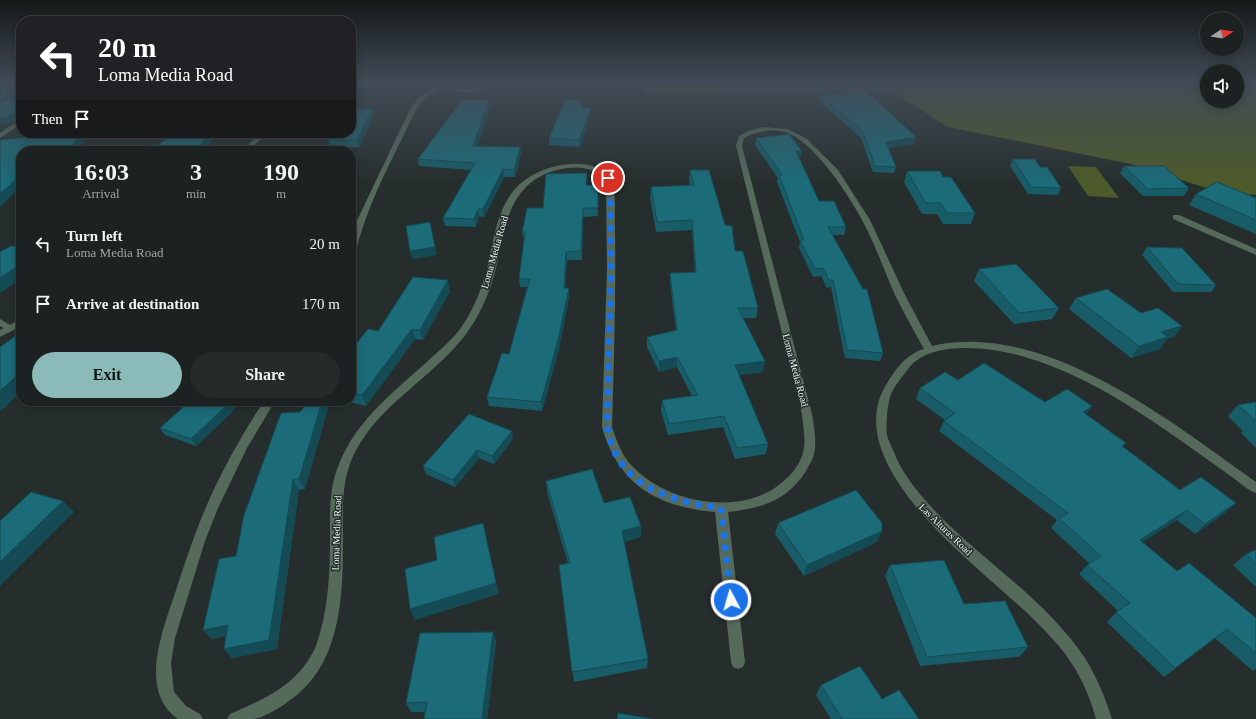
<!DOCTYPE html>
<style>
body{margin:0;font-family:Georgia,serif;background:#252a2a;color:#f1f3f6;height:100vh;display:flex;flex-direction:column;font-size:15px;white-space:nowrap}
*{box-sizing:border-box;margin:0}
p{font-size:13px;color:#a0a4a5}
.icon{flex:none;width:22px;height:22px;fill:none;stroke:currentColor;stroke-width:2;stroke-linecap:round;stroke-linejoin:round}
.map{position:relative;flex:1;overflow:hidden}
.sheet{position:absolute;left:16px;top:146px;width:340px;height:260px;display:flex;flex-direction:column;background:#1c2222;border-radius:16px;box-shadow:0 2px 10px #0003,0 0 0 1px #3a3f40}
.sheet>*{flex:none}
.hud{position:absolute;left:16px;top:16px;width:340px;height:122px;border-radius:16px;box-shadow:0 2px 10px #0003,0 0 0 1px #3a3f40;background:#202124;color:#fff;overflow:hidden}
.needle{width:26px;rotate:78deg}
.controls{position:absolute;left:1200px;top:12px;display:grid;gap:8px}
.controls a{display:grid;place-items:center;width:44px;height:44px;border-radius:50%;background:#1c2222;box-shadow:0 2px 10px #0003,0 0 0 1px #3a3f40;font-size:20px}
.pin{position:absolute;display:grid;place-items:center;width:34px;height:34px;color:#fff;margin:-17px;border:2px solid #fff;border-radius:50%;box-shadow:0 1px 4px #0007}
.me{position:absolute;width:44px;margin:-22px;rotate:354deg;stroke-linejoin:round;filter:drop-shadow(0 0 3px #0008)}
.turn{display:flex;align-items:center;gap:14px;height:84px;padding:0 16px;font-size:18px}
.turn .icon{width:52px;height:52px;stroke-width:2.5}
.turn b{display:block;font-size:28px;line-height:34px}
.then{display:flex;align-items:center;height:38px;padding:0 16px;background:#0003;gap:8px;font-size:15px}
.eta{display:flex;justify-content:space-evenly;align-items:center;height:68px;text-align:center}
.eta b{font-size:24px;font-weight:700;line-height:28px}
.action{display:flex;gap:8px;margin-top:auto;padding:8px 16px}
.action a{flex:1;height:46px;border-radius:24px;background:#8bbbb9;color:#111;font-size:16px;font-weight:700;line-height:46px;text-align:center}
.action a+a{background:#252a2a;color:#f1f3f6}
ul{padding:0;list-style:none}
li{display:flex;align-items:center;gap:12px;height:60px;padding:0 16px}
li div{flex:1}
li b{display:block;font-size:15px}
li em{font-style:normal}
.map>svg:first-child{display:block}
.green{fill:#4d5a2a}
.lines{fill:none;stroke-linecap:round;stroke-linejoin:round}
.service{fill:#566a5b;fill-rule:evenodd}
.minor{fill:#566a5b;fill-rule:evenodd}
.tertiary{fill:#566a5b;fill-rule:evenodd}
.wall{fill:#185c68}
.shaded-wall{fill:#144b55}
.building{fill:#1c6b79;stroke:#144b55}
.route{stroke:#1a73e8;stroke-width:7;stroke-dasharray:0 12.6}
.labels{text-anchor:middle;stroke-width:3;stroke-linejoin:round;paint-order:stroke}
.street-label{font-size:10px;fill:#f1f6f5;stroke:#262e2d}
</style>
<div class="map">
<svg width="1256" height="719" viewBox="0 0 1256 719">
<rect width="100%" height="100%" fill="#262e2d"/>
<!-- green -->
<g class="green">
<polygon points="644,83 1207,83 1207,101 1237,101 1237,83 1256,83 1256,195 1219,192 1131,164 948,127 892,91 645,93"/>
<polygon points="1068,166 1096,167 1119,198 1088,196"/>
</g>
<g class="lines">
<!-- service -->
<polygon class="service" points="0,319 15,328 13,330 7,330 0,326"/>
<!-- minor -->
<g class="minor">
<path d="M 441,83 L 448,83 L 446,85 C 456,88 467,91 477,88 C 483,86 485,82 492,83 C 479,97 459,93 442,87 L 425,98 L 417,108 C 394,156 367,203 355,255 L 351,258 L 351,237 L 353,229 L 411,107 L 421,96 Z"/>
<polygon points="21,119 21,124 0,138 0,133"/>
<path d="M 763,127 L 788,129 L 807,139 L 838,170 L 870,220 L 905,295 L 932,346 C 1044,320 1170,421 1256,482 L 1256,493 C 1247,490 1239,482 1232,477 C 1217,466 1202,456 1187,445 C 1135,408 1081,372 1018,355 C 988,347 929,340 908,369 C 901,379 891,389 889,401 C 887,410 886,426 887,435 C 888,440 891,445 893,450 C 902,474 918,493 936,512 C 978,556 1031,590 1070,638 C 1090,661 1103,690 1112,719 L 1096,719 C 1089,692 1076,666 1058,645 C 1042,627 1026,611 1008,596 C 961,553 841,459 886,385 C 895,370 906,354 924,349 C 914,331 904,313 895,295 C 884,270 875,244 862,220 C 848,194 814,141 785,132 C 772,128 756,132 744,138 L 742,146 L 812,414 C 814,427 817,441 814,454 C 813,460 809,465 806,471 C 787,501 762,508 728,512 L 745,662 L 743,667 L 738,669 L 733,667 L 731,662 L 715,512 C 658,507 618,485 602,427 L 607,268 L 606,185 C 597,161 562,166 543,175 C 504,194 504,239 494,276 C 490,290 484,304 477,317 C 445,375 374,401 350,464 C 341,489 343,513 343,539 C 343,591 342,656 299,693 C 289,702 267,717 254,719 C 245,719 236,719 227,719 L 230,714 C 262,700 294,687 312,654 C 318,644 320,632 323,621 C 329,594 330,565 330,537 C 330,511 329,488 339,464 C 357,419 395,391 429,360 C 443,347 457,336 466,320 C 476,304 482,287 487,269 C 493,243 496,212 514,190 C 528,174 550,165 571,164 C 585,163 603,166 611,179 C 617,190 614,215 615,228 C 616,294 614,361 612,427 C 617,442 622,456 633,467 C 668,503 738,516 779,485 C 789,477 798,468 802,456 C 807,443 803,427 802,414 L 736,146 L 739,136 L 748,131 Z"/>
<polygon points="1173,215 1179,215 1256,249 1256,255 1173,219"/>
<path d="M 264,401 L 275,401 L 247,448 L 218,508 L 205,541 L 175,638 L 171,663 L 174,692 L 186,706 L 200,714 L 203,719 L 178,719 C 136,690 165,625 177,587 C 183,569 189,550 196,532 C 213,486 237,442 264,401 Z"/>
</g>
<!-- tertiary -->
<g class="tertiary">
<polygon points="353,83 360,83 351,88 351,84"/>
<polygon points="261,133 268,133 248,151 241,151"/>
<polygon points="21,319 21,326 0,337 0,330"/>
</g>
</g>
<!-- wall -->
<g class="wall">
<polygon points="819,94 914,144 888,148 896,167 894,173 873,172 861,138 818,100"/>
<polygon points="490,107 477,146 520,147 521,154 515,177 504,177 484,217 479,216 476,227 445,226 443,218 471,170 419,166 418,159"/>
<polygon points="583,107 591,114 580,147 549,145 549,138"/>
<polygon points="372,109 374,116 359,147 330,147 328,140"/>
<polygon points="756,138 802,151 800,158 799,158 819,201 846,227 844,235 833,235 883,353 880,361 845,358 831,287 827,288 821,276 813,277 799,248 800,242 777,182 778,178 755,145"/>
<polygon points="1013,159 1040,167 1061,188 1058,195 1028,194 1010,166"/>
<polygon points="1124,166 1189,188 1184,196 1143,196 1120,173"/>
<polygon points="690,170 725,225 758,308 756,318 744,318 763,372 739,375 768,444 766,454 735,459 723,427 668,435 661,411 662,400 692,396 677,367 659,372 647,347 647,337 676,331 670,283 670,273 695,272 692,230 656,232 650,197 651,187 690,185 689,180"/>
<polygon points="907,171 943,177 975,213 971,224 943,224 937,214 922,214 904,182"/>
<polygon points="587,185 598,185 598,216 583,217 582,260 567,260 565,288 569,297 559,349 542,411 489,406 487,397 509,354 527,287 520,287 519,279 524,240 522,232 543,208"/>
<polygon points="1196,194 1256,198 1256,234 1189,205"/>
<polygon points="1147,247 1216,285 1211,292 1173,292 1142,255"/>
<polygon points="979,269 1059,308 1052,319 1014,324 974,281"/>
<polygon points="450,291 423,340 415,339 366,406 345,401 351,401 351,350 378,331"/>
<polygon points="1076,298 1141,313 1182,326 1174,337 1167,339 1160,349 1131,358 1069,309"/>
<polygon points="958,380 1045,402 1086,414 1123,447 1180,490 1225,513 1195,534 1177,520 1142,542 1177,571 1256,618 1256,669 1253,671 1215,638 1164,677 1107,622 1118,611 1079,574 1087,565 1089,563 1051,528 1057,520 939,431 944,421 945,420 916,399 920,388"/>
<polygon points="309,401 330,401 305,489 299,490 277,649 232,658 224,649 226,636 212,639 203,630 236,556"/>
<polygon points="1256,402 1256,448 1241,433 1243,431 1228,416 1238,405"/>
<polygon points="232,412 196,446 165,435 160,428"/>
<polygon points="513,439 494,464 479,458 455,487 426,474 423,466"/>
<polygon points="546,481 604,503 641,537 624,542 648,659 647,668 574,682 559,565 568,563 547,492"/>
<polygon points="778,523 877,542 804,576 775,534"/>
<polygon points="1256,550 1256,587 1233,565 1246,554"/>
<polygon points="890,565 964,604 1028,647 1019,657 920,666 885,576"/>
<polygon points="493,632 496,642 487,719 424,719 425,712 411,712 406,703"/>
<polygon points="821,685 882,699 919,719 831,719 816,695"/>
</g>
<!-- shaded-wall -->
<g class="shaded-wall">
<polygon points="19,83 21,83 21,91 5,107 0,101"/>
<polygon points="489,100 490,107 475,153 473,146"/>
<polygon points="591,108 591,114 580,147 579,140"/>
<polygon points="372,109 374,116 359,147 357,140"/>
<polygon points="17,111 21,116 21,120 20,118 11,124 0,125 0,118"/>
<polygon points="82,133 91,133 77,151 67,151"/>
<polygon points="210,133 218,133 203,151 195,151"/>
<polygon points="916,137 914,144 884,149 886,142"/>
<polygon points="520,147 521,154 515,177 514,170"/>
<polygon points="796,151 802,151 800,158 794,158"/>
<polygon points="503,169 504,177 484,217 483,209"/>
<polygon points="21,175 21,187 0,207 0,194"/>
<polygon points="583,208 583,217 582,260 581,251"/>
<polygon points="478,209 479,216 476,227 474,219"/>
<polygon points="430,222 437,255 412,259 410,251"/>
<polygon points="566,252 567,260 565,297 564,288"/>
<polygon points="18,266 21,270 21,279 0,293 0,278"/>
<polygon points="448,280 450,291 423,340 420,330"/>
<polygon points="569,288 569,297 559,349 542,411 541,402"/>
<polygon points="1182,326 1174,337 1167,339 1160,349 1131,358 1139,346 1161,332"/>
<polygon points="412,329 415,339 366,406 362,395"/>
<polygon points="677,357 677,367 659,372 659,361"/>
<polygon points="765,361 763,372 734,376 735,365"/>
<polygon points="21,372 21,392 1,411 0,410 0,391"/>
<polygon points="230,401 239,401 232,412 196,446 191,439"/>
<polygon points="322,401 330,401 305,489 299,479"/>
<polygon points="1092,406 1084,417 1083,412"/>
<polygon points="512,431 513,439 494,464 492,456"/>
<polygon points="477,450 479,458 455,487 453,480"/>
<polygon points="293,479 299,490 277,649 232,658 224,649"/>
<polygon points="63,501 74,512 0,586 0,562"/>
<polygon points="1236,503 1225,513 1195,534 1205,524"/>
<polygon points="1187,510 1177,520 1130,550 1140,540"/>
<polygon points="483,523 499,594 415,620 410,609"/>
<polygon points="641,526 641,537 622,542 622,531"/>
<polygon points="882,531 877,542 804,576 807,565"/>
<polygon points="228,625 236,634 212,639 203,630"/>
<polygon points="493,632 496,642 487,719 482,719"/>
</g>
<!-- building -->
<g class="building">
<polygon points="0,83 19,83 0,101 21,99 21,116 18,116 17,111 7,117 0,118"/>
<polygon points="865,90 916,137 886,142 896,167 875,166 863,131 819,94"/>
<polygon points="462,100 489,100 473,146 520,147 514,170 503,169 483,209 478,209 474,219 443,218 475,163 418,159"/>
<polygon points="565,100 579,100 583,107 591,108 579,140 549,138"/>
<polygon points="351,109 372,109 357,140 328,140 332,133 351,133"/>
<polygon points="45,133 82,133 67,151 21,151 21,175 0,194 0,140 42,136"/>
<polygon points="174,133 210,133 195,151 142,151 148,145 158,145"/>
<polygon points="789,134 802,151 796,151 819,201 834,201 846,227 828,227 863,289 867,289 883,353 847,350 833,280 829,280 823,268 815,269 800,240 804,240 779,175 782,175 756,138"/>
<polygon points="1013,159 1035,159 1040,167 1047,167 1061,188 1031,187"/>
<polygon points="1124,166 1164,166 1189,188 1148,189"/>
<polygon points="690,170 709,170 725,225 732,226 735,251 743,251 758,308 738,308 765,361 735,365 768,444 737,448 724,416 669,424 662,400 698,395 677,357 659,361 647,337 677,330 670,273 696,272 692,220 657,222 651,187 694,185"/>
<polygon points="907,171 940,171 943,177 951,177 975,213 947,213 941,203 926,203"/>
<polygon points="587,173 586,185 598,185 598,208 583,208 581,251 566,252 564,288 569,288 558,340 541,402 487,397 502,353 509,354 530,279 519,279 525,232 522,232 527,208 543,208 546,174"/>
<polygon points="1217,182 1256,198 1256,220 1196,194"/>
<polygon points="430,222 435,247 410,251 406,226"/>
<polygon points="11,246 21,247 21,267 18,266 0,278 0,252"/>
<polygon points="1147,247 1182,248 1216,285 1178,284"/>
<polygon points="1016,264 1059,308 1019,313 979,269"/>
<polygon points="413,277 448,280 420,330 412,329 362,395 351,393 351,350 368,329 378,331"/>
<polygon points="1107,289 1141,313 1158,308 1182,326 1161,332 1168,337 1139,346 1076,298"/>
<polygon points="21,332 21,372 0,391 0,347"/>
<polygon points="984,363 1045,402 1067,389 1092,406 1083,412 1126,443 1122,446 1180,490 1201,477 1236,503 1205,524 1187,510 1140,540 1177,571 1189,563 1256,618 1256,653 1227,629 1175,668 1116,612 1130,603 1087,565 1101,556 1059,518 1068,513 944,421 955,413 920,388 945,372 958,380"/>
<polygon points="190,401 230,401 227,405 191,439 160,428"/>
<polygon points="309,401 322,401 299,479 293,479 269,640 224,649 228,625 203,630 219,559 236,556 244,515 281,413 300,412"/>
<polygon points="1256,402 1256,421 1238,405"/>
<polygon points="469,414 512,431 492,456 477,450 453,480 423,466"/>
<polygon points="1256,421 1256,426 1252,422"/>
<polygon points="592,469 604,503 630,497 641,526 622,531 648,659 572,672 559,565 570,563 546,481"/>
<polygon points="856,490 882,523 882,531 807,565 778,523"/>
<polygon points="31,492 63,501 0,562 0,521"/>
<polygon points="483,523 496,583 410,609 405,569 437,560 434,537"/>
<polygon points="1256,550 1256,564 1246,554"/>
<polygon points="944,560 964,604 1005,601 1028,647 927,657 890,565"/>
<polygon points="493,632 482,719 424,719 427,702 406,703 420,633"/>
<polygon points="860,666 882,699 899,690 919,719 842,719 821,685"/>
<polygon points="618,713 652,719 617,719"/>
</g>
<!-- sky -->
<linearGradient id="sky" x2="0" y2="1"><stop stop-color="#151919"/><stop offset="0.45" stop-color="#414c57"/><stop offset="1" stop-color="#414c57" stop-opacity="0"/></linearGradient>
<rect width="1256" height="183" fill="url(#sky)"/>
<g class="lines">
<!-- route -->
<path class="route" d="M 608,178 L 610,186 L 611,268 L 607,427 C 609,434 610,441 613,448 C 630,491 681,503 721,508 L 731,600"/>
</g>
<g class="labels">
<!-- street labels -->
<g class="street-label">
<text transform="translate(494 252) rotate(-74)" y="4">Loma Media Road</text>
<text transform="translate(796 370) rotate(75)" y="4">Loma Media Road</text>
<text transform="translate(946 529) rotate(44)" y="4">Las Alturas Road</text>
<text transform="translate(336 533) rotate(-88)" y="4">Loma Media Road</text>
</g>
</g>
</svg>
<div class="controls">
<a><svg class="needle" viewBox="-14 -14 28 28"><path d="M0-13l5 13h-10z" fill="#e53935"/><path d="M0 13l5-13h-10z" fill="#a0a4a5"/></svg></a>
<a><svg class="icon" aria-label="sound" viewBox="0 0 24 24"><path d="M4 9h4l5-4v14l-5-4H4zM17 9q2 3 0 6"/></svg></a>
</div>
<div class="pin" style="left:608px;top:178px;background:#d93025"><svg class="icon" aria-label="arrive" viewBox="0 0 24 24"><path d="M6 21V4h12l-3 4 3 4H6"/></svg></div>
<svg class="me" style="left:731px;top:600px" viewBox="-20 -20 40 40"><circle r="17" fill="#1a73e8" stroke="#fff" stroke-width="3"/><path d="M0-11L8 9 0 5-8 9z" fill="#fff"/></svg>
<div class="hud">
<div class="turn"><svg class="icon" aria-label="left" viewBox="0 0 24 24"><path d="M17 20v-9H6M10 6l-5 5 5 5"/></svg><div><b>20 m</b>Loma Media Road</div></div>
<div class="then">Then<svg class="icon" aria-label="arrive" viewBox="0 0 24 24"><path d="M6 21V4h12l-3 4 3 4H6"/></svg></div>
</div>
<section class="sheet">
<div class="eta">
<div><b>16:03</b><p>Arrival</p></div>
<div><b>3</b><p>min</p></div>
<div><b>190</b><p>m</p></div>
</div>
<ul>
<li><svg class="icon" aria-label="left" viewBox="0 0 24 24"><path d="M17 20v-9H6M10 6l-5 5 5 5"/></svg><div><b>Turn left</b><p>Loma Media Road</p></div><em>20 m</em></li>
<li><svg class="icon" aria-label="arrive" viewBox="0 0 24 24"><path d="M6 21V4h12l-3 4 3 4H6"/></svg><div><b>Arrive at destination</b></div><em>170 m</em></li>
</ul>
<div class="action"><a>Exit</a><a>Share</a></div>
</section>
</div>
